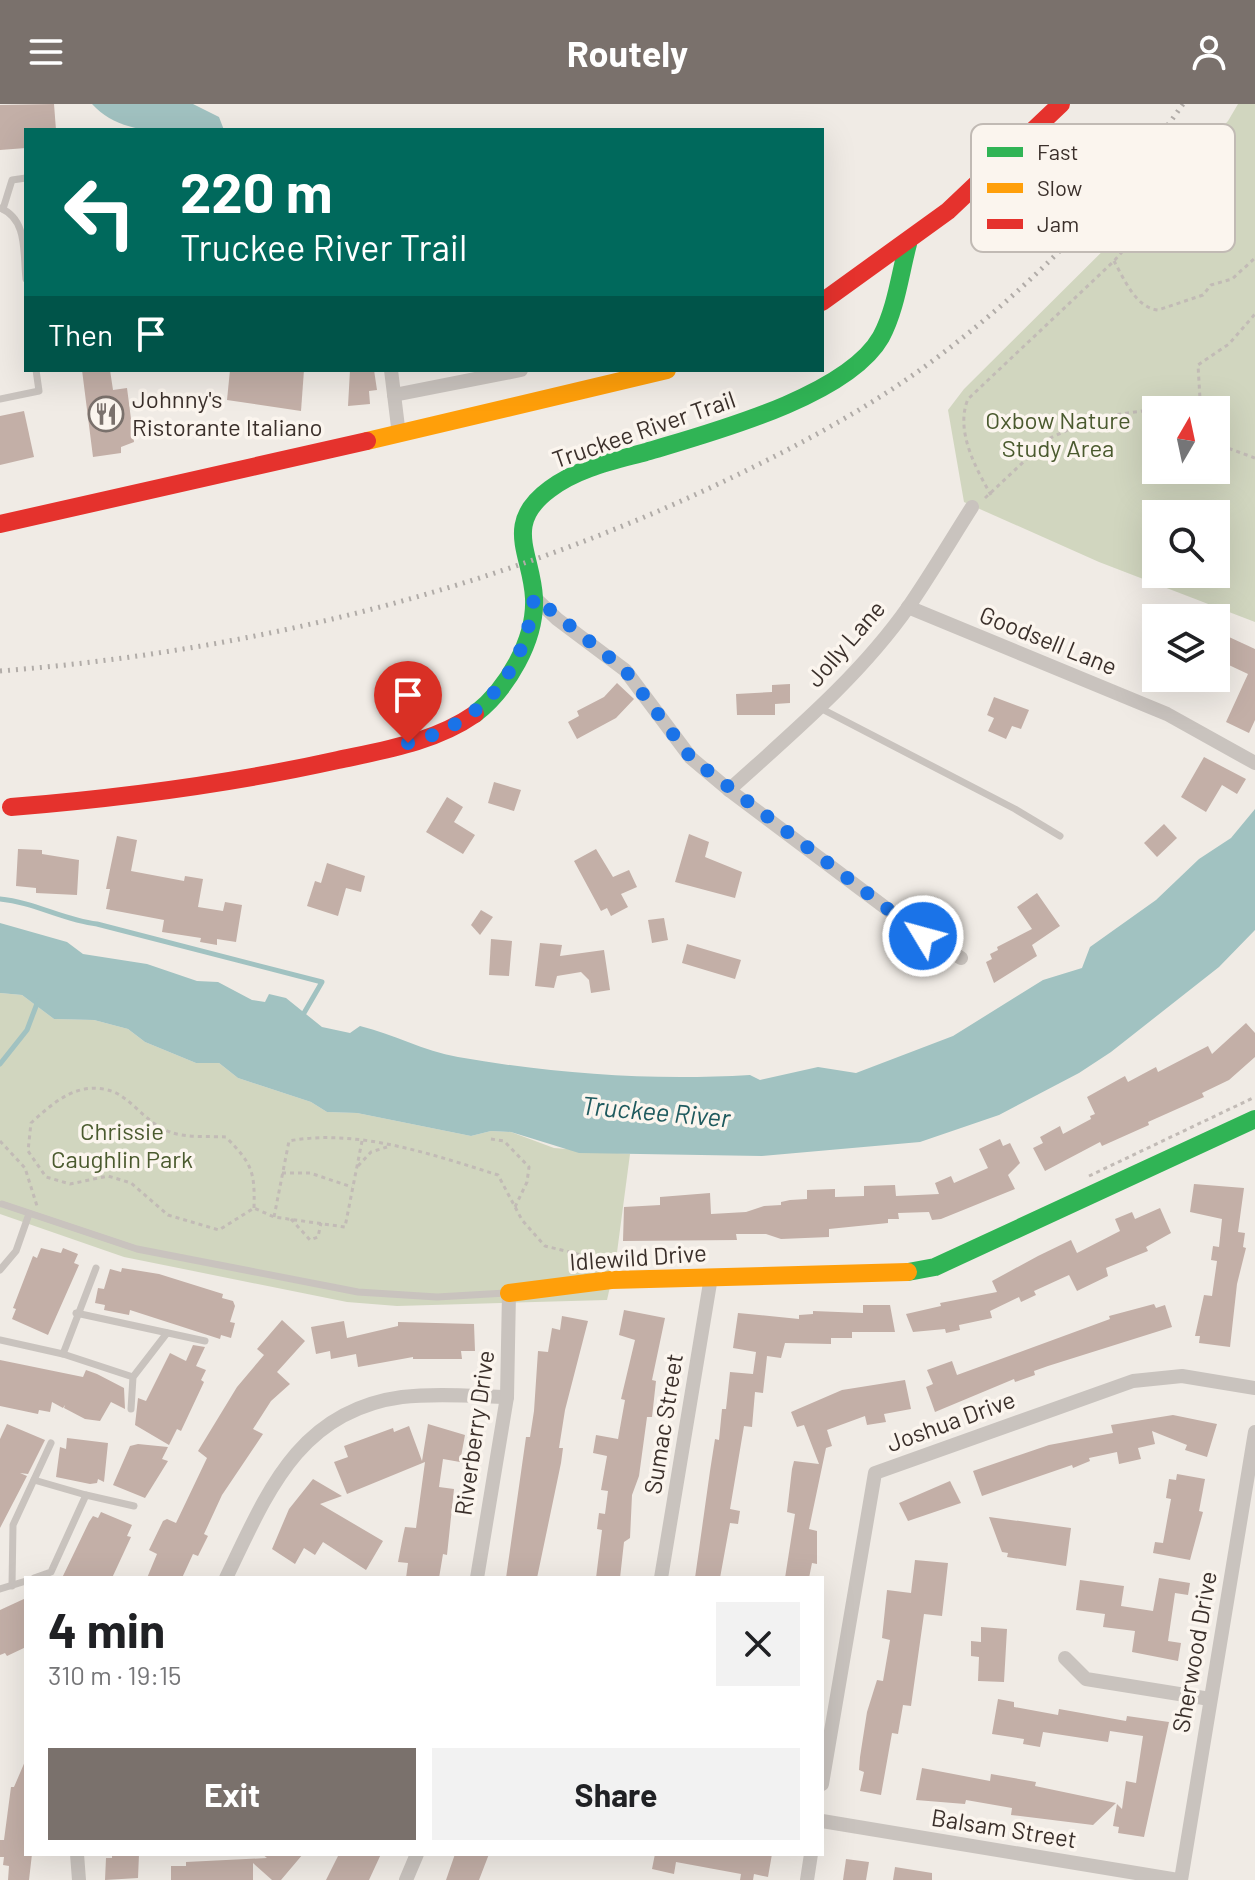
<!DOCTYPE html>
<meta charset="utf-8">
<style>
body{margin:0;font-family:Barlow,sans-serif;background:#f2f2f2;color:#202124;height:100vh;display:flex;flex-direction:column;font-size:30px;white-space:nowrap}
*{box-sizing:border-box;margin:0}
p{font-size:26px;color:#757577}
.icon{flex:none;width:44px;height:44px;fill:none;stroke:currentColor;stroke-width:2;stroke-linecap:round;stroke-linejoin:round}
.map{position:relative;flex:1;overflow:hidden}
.sheet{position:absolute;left:24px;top:1472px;width:800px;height:280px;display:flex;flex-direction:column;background:#fff;border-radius:0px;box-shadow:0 8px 32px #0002}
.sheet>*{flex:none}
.guide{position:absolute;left:24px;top:24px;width:800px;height:244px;border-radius:0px;box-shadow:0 8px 32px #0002;background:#00695c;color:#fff;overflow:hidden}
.needle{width:52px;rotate:9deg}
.tools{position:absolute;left:1142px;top:292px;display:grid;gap:16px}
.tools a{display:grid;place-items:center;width:88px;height:88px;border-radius:0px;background:#fff;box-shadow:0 8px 32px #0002;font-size:40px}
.pin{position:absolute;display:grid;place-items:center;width:68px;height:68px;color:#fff;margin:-82px -34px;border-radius:50% 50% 50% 0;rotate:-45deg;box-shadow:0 0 8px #0007}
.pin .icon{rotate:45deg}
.me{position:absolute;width:88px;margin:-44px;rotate:307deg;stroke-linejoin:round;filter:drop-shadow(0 0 6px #0008)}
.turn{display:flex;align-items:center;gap:28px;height:168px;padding:0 24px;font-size:36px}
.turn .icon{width:104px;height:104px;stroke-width:2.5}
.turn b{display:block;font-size:56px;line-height:68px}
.then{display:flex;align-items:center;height:76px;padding:0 24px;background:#0003;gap:16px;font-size:30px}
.round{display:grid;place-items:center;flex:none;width:84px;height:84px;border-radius:0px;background:#f2f2f2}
.head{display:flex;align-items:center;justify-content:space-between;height:136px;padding:0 24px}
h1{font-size:48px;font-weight:700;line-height:60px}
.primary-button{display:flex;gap:16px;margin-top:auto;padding:16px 24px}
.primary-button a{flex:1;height:92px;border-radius:0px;background:#7a716c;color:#fff;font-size:32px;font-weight:700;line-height:92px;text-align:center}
.primary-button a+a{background:#f2f2f2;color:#202124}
header{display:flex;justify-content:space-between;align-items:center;height:104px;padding:0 24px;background:#7a716c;color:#fff;font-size:36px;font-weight:700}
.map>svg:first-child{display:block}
.green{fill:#d1d6bf;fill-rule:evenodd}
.water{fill:#a1c2c1}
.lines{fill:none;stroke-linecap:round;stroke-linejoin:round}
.stream{stroke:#a1c2c1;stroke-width:5}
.building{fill:#c3afa7}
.path{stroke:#c2bbb6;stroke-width:3;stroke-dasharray:4 4;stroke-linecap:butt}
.lane{stroke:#c9c3be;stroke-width:7}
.street{stroke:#c9c3be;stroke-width:14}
.fast{stroke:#30b455;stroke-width:18}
.slow{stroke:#ff9f0a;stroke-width:18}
.jam{stroke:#e5322d;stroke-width:18}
.rail{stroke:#b1aca8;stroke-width:5;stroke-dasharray:2 6;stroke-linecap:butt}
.route{stroke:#1a73e8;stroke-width:14;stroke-dasharray:0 25.2}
.labels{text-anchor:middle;stroke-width:7;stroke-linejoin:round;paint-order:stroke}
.poi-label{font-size:24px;fill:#3b302b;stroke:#fbf5ee;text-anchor:start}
.park-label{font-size:24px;fill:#4a5a2e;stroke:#fbf5ee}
.street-label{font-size:24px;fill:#3b302b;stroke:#fbf5ee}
.water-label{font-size:26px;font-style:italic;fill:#1f5a5e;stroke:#fbf5ee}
.key{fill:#fbf5ee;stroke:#c1bab4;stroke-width:2}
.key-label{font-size:22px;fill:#3b302b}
</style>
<header><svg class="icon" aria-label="menu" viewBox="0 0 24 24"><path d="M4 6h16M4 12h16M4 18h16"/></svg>Routely<svg class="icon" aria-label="person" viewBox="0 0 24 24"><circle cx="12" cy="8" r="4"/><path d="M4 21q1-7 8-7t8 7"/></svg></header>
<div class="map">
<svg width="1255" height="1776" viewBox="0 0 1255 1776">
<rect width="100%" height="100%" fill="#f0ebe5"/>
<!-- green -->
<g class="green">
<path d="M 1238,0 L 1255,0 L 1255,518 L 1099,458 L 964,398 L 948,306 L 964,285 L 1155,95 L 1228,17 ZM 1156,306 L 1216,306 L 1216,366 L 1156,366 ZM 1156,410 L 1216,410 L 1216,470 L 1156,470 Z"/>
<polygon points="0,889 22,891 54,915 94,916 128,925 145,938 196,959 219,959 238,974 311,998 327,1008 357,1009 471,1032 491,1027 511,1028 554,1044 630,1050 616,1156 607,1196 397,1202 347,1198 124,1153 0,1110"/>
</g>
<!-- water -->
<g class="water">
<path d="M 92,0 L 193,0 L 219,13 L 224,26 C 180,26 124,36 92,0 Z"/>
<path d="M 1255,705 L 1255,826 L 1219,863 L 1111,948 L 1079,969 L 999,1011 L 920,1038 L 762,1052 L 579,1049 L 511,1028 L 491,1027 L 471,1032 L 357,1009 L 327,1008 L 311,998 L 238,974 L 219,959 L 196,959 L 145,938 L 128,925 L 94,916 L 54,915 L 22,891 L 0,889 L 0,819 L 67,838 L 83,850 L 147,860 L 197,877 L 218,878 L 252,896 L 265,898 L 269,890 L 286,894 L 322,923 L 350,929 L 360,922 C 394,930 423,947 458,953 C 555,970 651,977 750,971 L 760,976 L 818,963 L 856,969 L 953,932 L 1043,876 L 1082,864 L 1090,843 L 1156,796 L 1199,755 L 1231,734 Z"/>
</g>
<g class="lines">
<!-- stream -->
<g class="stream">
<path d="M 0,795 C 34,798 63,816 97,820 L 322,878 L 304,909"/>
<polyline points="0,960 27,926 38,897"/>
</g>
</g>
<!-- building -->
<g class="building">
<polygon points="54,0 56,26 26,26 26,44 0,46 0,1"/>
<polygon points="82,266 110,266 113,286 127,284 134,338 121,343 121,349 93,353"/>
<polygon points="230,266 304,266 301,307 227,296"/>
<polygon points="350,266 374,266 377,286 369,287 370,300 348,302"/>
<polygon points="24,307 34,353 0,361 0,312"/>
<polygon points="1216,527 1255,545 1255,616 1249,629 1226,618 1248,570 1216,555"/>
<polygon points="617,579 634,595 616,614 577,635 568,618 579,612 577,607 604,593"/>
<polygon points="790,580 790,599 775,600 775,611 737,611 736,590 772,588 772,581"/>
<polygon points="994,593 1029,606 1021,625 1012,622 1006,635 988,627 994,614 987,611"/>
<polygon points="1204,653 1246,675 1237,690 1222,681 1206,708 1181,693"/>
<polygon points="494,678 521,686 514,707 488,699"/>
<polygon points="447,693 463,703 454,718 475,731 463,750 426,728"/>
<polygon points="1164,720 1177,734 1157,753 1144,739"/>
<polygon points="689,730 709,738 705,753 742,768 735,794 675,778"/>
<polygon points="117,732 137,736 131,767 184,777 185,772 203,775 198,803 223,807 225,798 242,801 236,838 217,835 217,841 200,838 201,834 162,828 164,816 106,805 110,785 106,785"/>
<polygon points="18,745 42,746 42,750 79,756 77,791 36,789 36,784 16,782"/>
<polygon points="596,745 613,773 629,766 637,783 621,790 628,803 611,812 607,804 601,807 574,757"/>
<polygon points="327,759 365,772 361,788 346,784 338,812 307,802 315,777 321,779"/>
<polygon points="1037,789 1060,822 1032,841 1037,852 994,879 986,858 992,855 990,850 998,846 997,843 1032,825 1017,803"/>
<polygon points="481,806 493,813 480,831 471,821"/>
<polygon points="664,814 668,836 652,839 648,816"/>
<polygon points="491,835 512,837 509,872 489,871"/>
<polygon points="540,839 562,841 560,852 604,846 610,886 591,889 589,876 581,868 557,872 554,884 535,882"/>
<polygon points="687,840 741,856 735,875 682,859"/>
<polygon points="1246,919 1255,929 1255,953 1229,976 1202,989 1204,993 1148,1018 1149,1021 1102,1042 1100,1038 1045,1067 1033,1044 1043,1039 1040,1033 1060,1022 1063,1030 1091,1015 1090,1012 1095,1010 1087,993 1125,972 1128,978 1156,963 1158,968 1208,942 1212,950"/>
<polygon points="1000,1035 1003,1042 1010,1039 1020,1059 1008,1071 1015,1085 941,1115 932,1116 929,1108 898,1109 899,1115 888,1115 888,1119 829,1125 829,1133 781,1135 766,1130 736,1130 737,1136 623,1137 624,1103 660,1101 660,1093 710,1089 711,1110 746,1108 764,1102 781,1101 781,1098 790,1096 807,1095 807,1086 835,1085 835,1093 864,1092 864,1082 895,1081 896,1092 939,1090 935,1079 951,1072 954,1079 988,1064 979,1045"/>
<polygon points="1194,1080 1244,1084 1238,1128 1245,1129 1243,1143 1246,1144 1237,1180 1230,1243 1199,1239 1200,1232 1195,1232 1204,1191 1212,1192 1217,1157 1211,1156 1213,1142 1219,1143 1222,1115 1190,1108"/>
<polygon points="1160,1104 1171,1129 1146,1143 1148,1147 1106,1164 1108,1172 1077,1187 1069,1171 1034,1187 1036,1191 1021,1198 1019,1193 990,1207 992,1214 959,1221 960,1226 946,1229 945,1225 913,1228 906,1210 941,1202 940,1199 997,1188 992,1177 1038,1152 1071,1136 1077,1149 1120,1127 1115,1115 1132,1108 1135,1115"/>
<polygon points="41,1144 61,1149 63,1144 78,1150 74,1159 79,1161 48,1231 12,1215 16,1205 13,1204 33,1152 37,1154"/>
<polygon points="122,1164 159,1170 223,1190 222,1194 233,1197 235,1202 230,1218 235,1219 231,1234 221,1231 220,1235 130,1206 129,1211 104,1206 105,1201 95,1199 98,1184 104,1185 110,1165 121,1168"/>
<polygon points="1154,1200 1156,1204 1165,1201 1172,1223 1048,1262 1034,1267 1035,1271 1015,1278 1014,1275 935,1308 926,1283 933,1280 927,1266 952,1257 957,1271 1110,1215 1109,1212"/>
<polygon points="863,1201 890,1201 895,1228 852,1228 852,1234 831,1234 831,1240 785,1239 781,1254 767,1252 763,1289 755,1288 752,1323 744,1322 730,1405 740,1407 738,1420 730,1419 720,1474 695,1474 710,1367 715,1335 719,1336 722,1305 726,1305 730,1268 753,1270 756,1248 733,1244 738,1209 799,1215 799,1211 813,1210 813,1207 863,1209"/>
<polygon points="624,1206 665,1214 652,1276 656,1277 652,1313 647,1313 639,1372 632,1391 630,1434 624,1438 620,1474 596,1474 602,1426 597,1425 599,1409 605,1410 608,1387 601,1386 607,1352 593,1349 596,1331 618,1335 625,1296 621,1295 635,1236 619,1231"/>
<polygon points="562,1212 588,1217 565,1306 559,1344 563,1344 561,1359 537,1474 506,1474 526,1333 530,1333 534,1307 538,1247 548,1248 552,1224 560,1226"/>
<polygon points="282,1216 305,1237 277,1268 290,1280 271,1297 253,1325 263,1330 222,1391 204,1430 208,1432 198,1452 193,1450 182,1474 147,1474 157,1450 149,1446 163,1417 167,1415 176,1419 207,1354 198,1347 237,1283 264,1251 257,1245"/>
<polygon points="344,1217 347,1234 398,1222 398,1218 474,1220 475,1247 461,1247 462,1255 413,1255 413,1253 358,1263 356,1250 331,1255 330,1247 316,1250 311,1223"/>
<polygon points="193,1241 205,1243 196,1262 206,1266 201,1276 204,1278 181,1327 177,1325 169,1341 135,1321 138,1294 146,1297 170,1249 186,1257"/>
<polygon points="0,1256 83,1273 86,1266 97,1270 124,1284 125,1305 111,1298 100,1317 85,1315 64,1304 65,1301 63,1304 52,1298 50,1308 39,1306 38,1310 0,1302"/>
<polygon points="905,1276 911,1305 884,1310 886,1318 867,1321 865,1312 827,1326 832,1342 826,1344 809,1425 817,1427 817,1460 812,1459 809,1474 785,1474 795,1410 787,1408 792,1365 794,1357 819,1360 804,1321 797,1323 791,1308 842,1286"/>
<polygon points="1173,1311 1217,1320 1207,1353 1185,1346 1187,1341 1152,1327 1155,1340 1138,1344 1141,1355 1119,1360 1117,1348 1089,1354 1090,1357 1073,1364 1072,1361 982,1392 973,1367 1049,1341 1113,1329 1111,1321"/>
<polygon points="7,1320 45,1336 28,1370 20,1369 27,1372 0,1424 0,1335"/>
<polygon points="428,1320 465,1331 460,1358 443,1355 439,1383 454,1385 447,1451 443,1450 439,1474 406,1474 408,1459 398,1458 403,1432 405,1423 416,1424 425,1358 347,1390 334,1358 348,1353 344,1342 393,1324 394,1328 409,1322 422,1357"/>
<polygon points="67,1334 108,1339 104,1378 98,1375 97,1379 90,1380 56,1373 60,1343 66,1345"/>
<polygon points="138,1340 168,1343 162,1355 168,1357 145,1394 113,1381 130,1342"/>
<polygon points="1177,1370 1205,1375 1199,1407 1203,1408 1190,1456 1153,1449 1155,1438 1163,1439 1171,1395 1166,1394 1169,1375 1176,1376"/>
<polygon points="313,1375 342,1392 320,1400 383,1437 366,1466 323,1438 315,1451 304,1444 295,1460 272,1445 289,1405"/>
<polygon points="950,1377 961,1399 908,1417 899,1399"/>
<polygon points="101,1408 132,1421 127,1432 131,1433 112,1474 62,1474 89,1418 93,1412 98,1414"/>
<polygon points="989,1413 1071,1424 1066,1462 1007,1453 1008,1449 1002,1448"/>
<polygon points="915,1456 948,1459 942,1512 924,1510 911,1602 903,1601 898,1630 892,1629 881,1691 860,1687 864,1668 859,1666 860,1653 867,1608 877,1576 883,1577 890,1536 882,1534 887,1486 911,1489"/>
<polygon points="1159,1474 1190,1479 1188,1491 1175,1489 1168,1537 1181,1539 1178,1557 1132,1548 1135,1527 1103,1523 1105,1510 1076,1506 1080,1476 1124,1482 1121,1502 1153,1507"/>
<polygon points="26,1494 26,1543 7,1552 5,1549 0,1551 0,1506"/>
<polygon points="981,1523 1007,1525 1004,1578 978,1577 979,1553 971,1552 971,1537 981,1538"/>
<polygon points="998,1595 1014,1598 1014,1603 1058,1611 1059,1605 1126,1617 1127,1612 1169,1618 1144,1733 1118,1729 1119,1723 1113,1722 1117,1700 1122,1705 1126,1677 1136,1679 1143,1632 1110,1627 1108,1638 1043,1628 1040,1643 1023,1640 1024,1635 992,1630"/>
<polygon points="26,1655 26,1750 32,1750 29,1776 8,1776 9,1762 3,1761 4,1753 0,1753 0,1736 4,1736 11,1683 14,1683"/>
<polygon points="922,1664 990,1677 991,1670 1036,1678 1035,1682 1116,1699 1093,1721 1011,1711 1012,1704 966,1696 965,1700 916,1696"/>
<polygon points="112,1750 139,1750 138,1774 105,1776 106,1754 112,1754"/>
<polygon points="262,1750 303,1750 281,1776 272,1776 253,1759 253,1776 171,1776 171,1762 186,1762 186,1758 267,1754"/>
<polygon points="339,1750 381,1750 369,1776 326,1776"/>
<polygon points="455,1750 489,1750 479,1776 446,1776"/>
<polygon points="655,1750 772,1750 768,1773 754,1770 753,1776 740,1776 741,1770 676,1758 674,1770 652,1765"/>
<polygon points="846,1755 869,1758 866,1776 843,1776"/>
<polygon points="895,1763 932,1769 932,1776 893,1776"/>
</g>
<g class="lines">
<!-- path -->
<g class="path">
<path d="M 1114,157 C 1124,175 1136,204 1158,206 L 1203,191 L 1211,181 L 1232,175 L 1254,155"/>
<polyline points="1208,306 1200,295 1198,261 1229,240 1255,210"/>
<polyline points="1216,335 1225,343 1255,354"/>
<path d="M 991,391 C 975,363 955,326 968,295 L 1114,157 L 1178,85"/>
<polyline points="985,394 1048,335 1085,318 1114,311 1142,307 1156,312"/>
<polyline points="491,1035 504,1037 529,1063 527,1078 515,1103"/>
<polyline points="0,1037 25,1064 37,1102"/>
<polyline points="358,1062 371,1048 387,1043"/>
<polyline points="282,1069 310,1069 352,1083"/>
<polyline points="1089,1072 1255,993"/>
<path d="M 254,1104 C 255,1067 252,1060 226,1033 C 209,1032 186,1034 170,1028 C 147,1020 134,997 114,988 C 79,975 54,998 31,1019 L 28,1047 L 46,1073 L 70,1080 L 108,1072 L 131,1079 L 168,1111 L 219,1126 L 254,1104 L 274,1113 L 345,1123 L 362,1037"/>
<path d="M 274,1113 L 289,1037 C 357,1024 434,1051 498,1071 L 522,1116 L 545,1142 L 610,1158"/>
<polyline points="291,1115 310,1136 318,1133 321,1119"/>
</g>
<!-- lane -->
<g class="lane">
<path d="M 0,104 C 28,115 23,149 26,175"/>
<polyline points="3,105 12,76 26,74"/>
<polyline points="0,295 39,287 36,266"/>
<polyline points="820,604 1015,705 1060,732"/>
<polyline points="2,1100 137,1145 358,1188 437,1193 506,1189"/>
<polyline points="0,1166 16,1147 29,1110"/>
<polyline points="76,1209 205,1237"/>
<polyline points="0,1236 63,1250 96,1164"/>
<polyline points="63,1250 133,1273"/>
<polyline points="131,1305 133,1273 167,1229"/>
<polyline points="34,1376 86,1391"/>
<polyline points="34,1474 51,1468 86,1391 134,1402"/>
<polyline points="12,1482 13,1421 51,1339"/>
<polyline points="0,1485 26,1477"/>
</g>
<!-- street -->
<g class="street">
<polyline points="391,266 399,331"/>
<polyline points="394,291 521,266"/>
<polyline points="534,493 557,515 625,566 691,654 729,686 923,832 961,854"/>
<polyline points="908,503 1167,610 1255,659"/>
<path d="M 729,686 C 792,629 860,572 909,502 C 931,470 951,436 972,403"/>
<path d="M 226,1474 C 266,1392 297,1307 402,1293 C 436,1289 472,1292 507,1293"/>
<polyline points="477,1474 507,1293 509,1189"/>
<polyline points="661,1474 711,1173"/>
<polyline points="1065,1554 1086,1575 1210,1595"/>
<polyline points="822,1680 875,1369 1133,1277 1182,1272 1255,1284"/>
<polyline points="822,1717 1178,1776"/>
<polyline points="77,1750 79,1776"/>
<polyline points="406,1776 417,1750"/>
<polyline points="807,1776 811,1750"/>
<polyline points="1181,1776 1255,1328"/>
</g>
<!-- fast -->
<g class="fast">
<path d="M 475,610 C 507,585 536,536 534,494 C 532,450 502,420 550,385 C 578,364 613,357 646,348 C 709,329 847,293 881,233 C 896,205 900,170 908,140"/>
<polyline points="908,1168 935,1163 1255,1015"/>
</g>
<!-- slow -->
<g class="slow">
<polyline points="367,337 667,266"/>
<polyline points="509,1189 611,1176 908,1168"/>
</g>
<!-- jam -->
<g class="jam">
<polyline points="822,198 948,107 1061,0"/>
<polyline points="0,420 367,337"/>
<path d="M 11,703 C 121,694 230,680 338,656 C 385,646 435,638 475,610"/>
</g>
<!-- rail -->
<path class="rail" d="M 0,567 C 247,548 490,487 714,382 C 788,347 861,309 927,261 C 1026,188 1112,101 1183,0"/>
</g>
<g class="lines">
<!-- route -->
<path class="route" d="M 408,639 C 481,620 525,569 534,493 L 625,566 L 691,654 L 923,832"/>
</g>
<!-- icons -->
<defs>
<g id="restaurant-ring" transform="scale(1.8)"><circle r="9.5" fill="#fbf5ee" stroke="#7a716c" stroke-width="1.5"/><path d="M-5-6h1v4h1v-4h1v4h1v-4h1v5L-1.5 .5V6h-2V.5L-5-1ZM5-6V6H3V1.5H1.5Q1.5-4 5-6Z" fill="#7a716c"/></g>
</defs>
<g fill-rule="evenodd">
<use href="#restaurant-ring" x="106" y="310"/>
</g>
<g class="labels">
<!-- poi labels -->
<g class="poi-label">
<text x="132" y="304">Johnny's<tspan x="132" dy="28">Ristorante Italiano</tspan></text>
</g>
<!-- park labels -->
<g class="park-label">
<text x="1058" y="325">Oxbow Nature<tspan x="1058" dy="28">Study Area</tspan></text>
<text x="122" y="1036">Chrissie<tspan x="122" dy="28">Caughlin Park</tspan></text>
</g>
<!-- street labels -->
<g class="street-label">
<text transform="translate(644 326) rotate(-19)" y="8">Truckee River Trail</text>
<text transform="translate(1048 537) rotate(22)" y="8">Goodsell Lane</text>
<text transform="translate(846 540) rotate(-49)" y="8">Jolly Lane</text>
<text transform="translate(638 1154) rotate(-4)" y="8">Idlewild Drive</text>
<text transform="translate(951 1318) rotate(-20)" y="8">Joshua Drive</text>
<text transform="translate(664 1320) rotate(-81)" y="8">Sumac Street</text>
<text transform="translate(475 1329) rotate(-82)" y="8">Riverberry Drive</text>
<text transform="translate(1195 1548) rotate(-80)" y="8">Sherwood Drive</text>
<text transform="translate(1004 1725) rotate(9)" y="8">Balsam Street</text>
</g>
<!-- water labels -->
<g class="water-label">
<text transform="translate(656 1008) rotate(5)" y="9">Truckee River</text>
</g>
</g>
<!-- legend -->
<rect x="971" y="20" width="264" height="128" rx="12" class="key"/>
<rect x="987" y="43" width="36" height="10" fill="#30b455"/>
<rect x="987" y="79" width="36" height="10" fill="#ff9f0a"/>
<rect x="987" y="115" width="36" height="10" fill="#e5322d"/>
<g class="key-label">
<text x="1037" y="56">Fast</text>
<text x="1037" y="92">Slow</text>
<text x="1037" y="128">Jam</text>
</g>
</svg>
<div class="tools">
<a><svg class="needle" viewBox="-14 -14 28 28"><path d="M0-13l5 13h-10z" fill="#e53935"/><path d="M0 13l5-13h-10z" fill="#757577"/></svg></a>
<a><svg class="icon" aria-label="search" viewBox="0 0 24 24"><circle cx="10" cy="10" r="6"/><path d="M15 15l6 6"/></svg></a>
<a><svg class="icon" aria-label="layers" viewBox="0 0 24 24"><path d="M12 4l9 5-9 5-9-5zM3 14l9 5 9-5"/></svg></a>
</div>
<div class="pin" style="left:408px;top:639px;background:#d93025"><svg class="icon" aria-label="arrive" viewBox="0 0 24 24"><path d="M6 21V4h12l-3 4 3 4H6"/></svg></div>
<svg class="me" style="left:923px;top:832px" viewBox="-20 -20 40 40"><circle r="17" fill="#1a73e8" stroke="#fff" stroke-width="3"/><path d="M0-11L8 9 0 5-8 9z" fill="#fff"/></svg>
<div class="guide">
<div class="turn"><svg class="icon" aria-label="left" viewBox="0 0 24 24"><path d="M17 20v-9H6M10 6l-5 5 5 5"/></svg><div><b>220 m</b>Truckee River Trail</div></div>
<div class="then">Then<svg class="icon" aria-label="arrive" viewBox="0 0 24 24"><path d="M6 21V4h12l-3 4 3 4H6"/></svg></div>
</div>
<section class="sheet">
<div class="head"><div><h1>4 min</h1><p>310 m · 19:15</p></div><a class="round"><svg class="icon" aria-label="close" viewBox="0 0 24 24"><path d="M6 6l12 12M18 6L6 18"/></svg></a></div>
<div class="primary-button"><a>Exit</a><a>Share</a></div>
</section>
</div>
